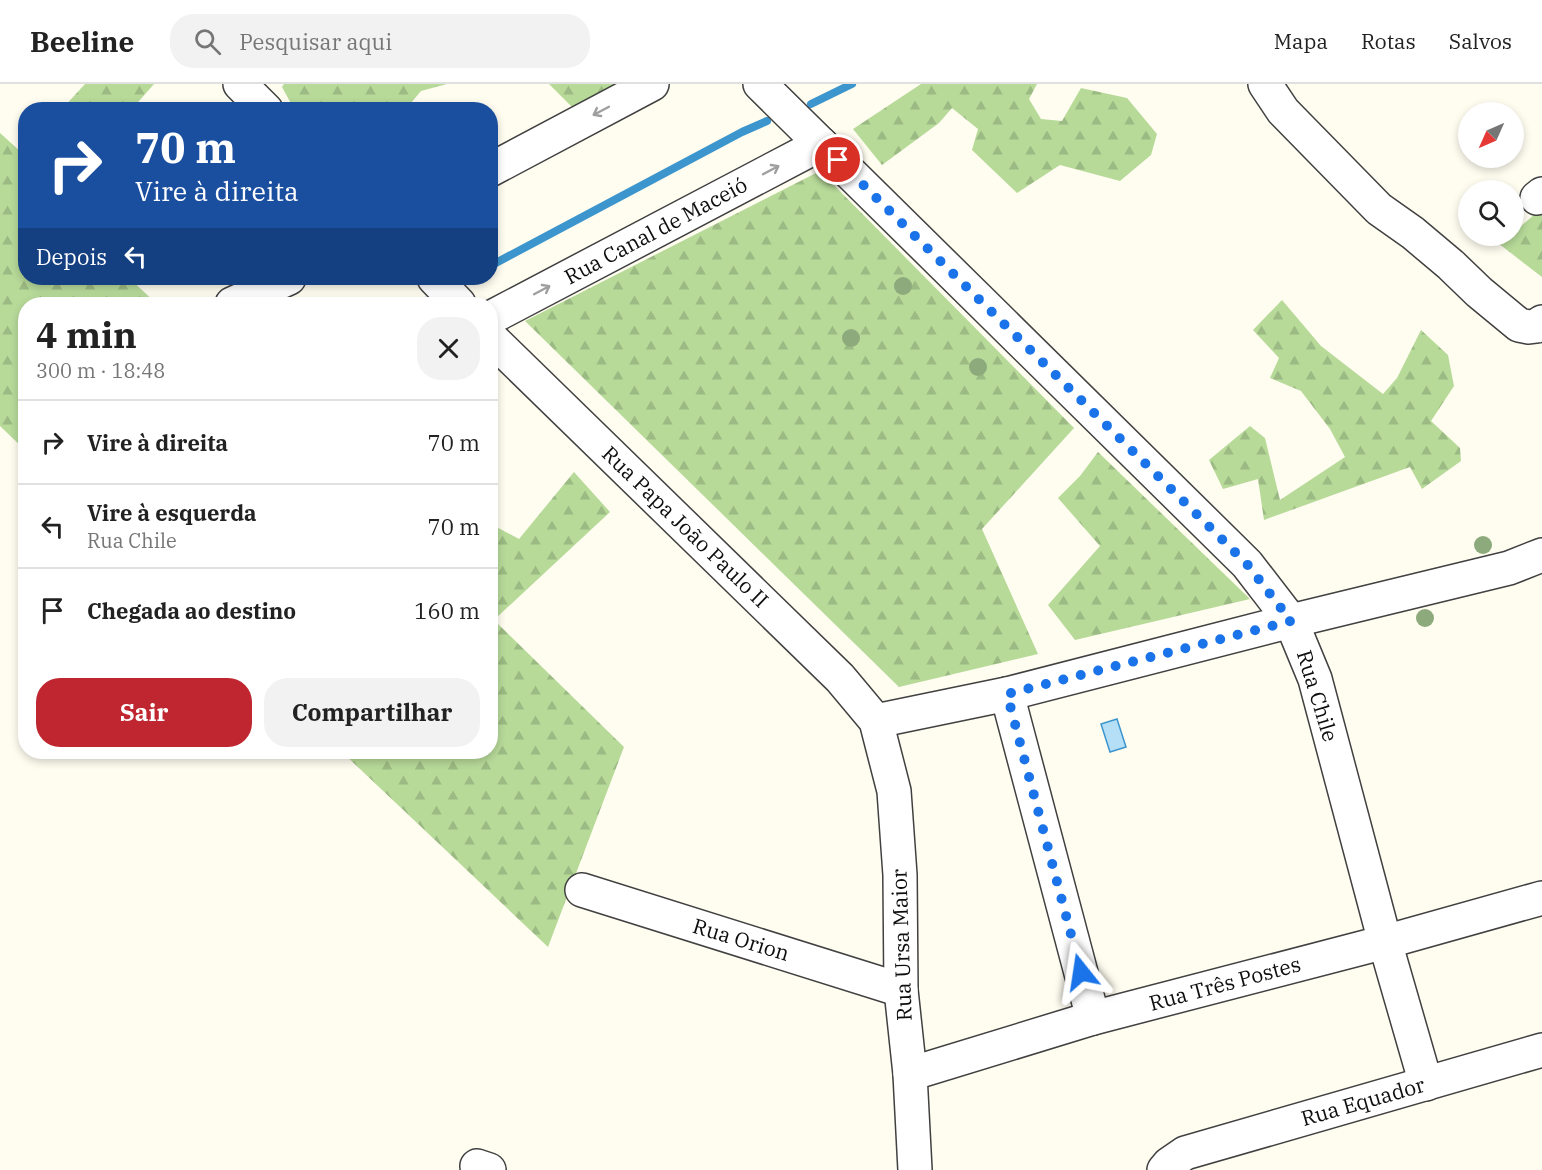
<!DOCTYPE html>
<html lang="pt">
<meta charset="utf-8">
<style>
body{margin:0;font-family:"IBM Plex Serif",serif;background:#f2f2f2;color:#222;height:100vh;display:flex;flex-direction:column;font-size:22px;white-space:nowrap}
*{box-sizing:border-box;margin:0}
p{font-size:20px;color:#767676}
.icon{flex:none;width:33px;height:33px;fill:none;stroke:currentColor;stroke-width:2;stroke-linecap:round;stroke-linejoin:round}
.map{position:relative;flex:1;overflow:hidden}
.panel{position:absolute;left:18px;top:213px;width:480px;height:462px;display:flex;flex-direction:column;background:#fff;border-radius:24px;box-shadow:0 3px 9px #0003}
.panel>*{flex:none}
.hud{position:absolute;left:18px;top:18px;width:480px;height:183px;border-radius:24px;box-shadow:0 3px 9px #0003;background:#1a4fa0;color:#fff;overflow:hidden}
.needle{width:39px;rotate:225deg}
.buttons{position:absolute;left:1458px;top:18px;display:grid;gap:12px}
.buttons a{display:grid;place-items:center;width:66px;height:66px;border-radius:50%;background:#fff;box-shadow:0 3px 9px #0003;font-size:30px}
.pin{position:absolute;display:grid;place-items:center;width:51px;height:51px;color:#fff;margin:-26px;border:3px solid #fff;border-radius:50%;box-shadow:0 2px 6px #0007}
.me{position:absolute;width:66px;margin:-33px;rotate:345deg;stroke-linejoin:round;filter:drop-shadow(0 0 4px #0008)}
.turn{display:flex;align-items:center;gap:21px;height:126px;padding:0 18px;font-size:27px}
.turn .icon{width:78px;height:78px;stroke-width:2.5}
.turn b{display:block;font-size:42px;line-height:51px}
.then{display:flex;align-items:center;height:57px;padding:0 18px;background:#0003;gap:12px;font-size:22px}
.round{display:grid;place-items:center;flex:none;width:63px;height:63px;border-radius:24px;background:#f2f2f2}
.summary{display:flex;align-items:center;justify-content:space-between;height:102px;padding:0 18px}
h1{font-size:36px;font-weight:700;line-height:45px}
.cta{display:flex;gap:12px;margin-top:auto;padding:12px 18px}
.cta a{flex:1;height:69px;border-radius:24px;background:#bf2630;color:#fff;font-size:24px;font-weight:700;line-height:69px;text-align:center}
.cta a+a{background:#f2f2f2;color:#222}
ul{padding:0;list-style:none}
li{display:flex;align-items:center;gap:18px;height:84px;padding:0 18px;border-top:2px solid #e0e0e0}
li div{flex:1}
li b{display:block;font-size:22px}
li em{font-style:normal}
header{display:flex;align-items:center;gap:36px;box-sizing:border-box;height:84px;padding:0 30px;background:#fff;border-bottom:2px solid #e0e0e0}
header strong{font-size:28px}
nav{display:flex;gap:33px;margin-inline-start:auto;font-size:21px}
.search{width:420px;height:54px;background:#f2f2f2;display:flex;align-items:center;gap:15px;box-sizing:border-box;padding:0 21px;border-radius:24px;color:#767676;font-size:22px}
.map>svg:first-child{display:block}
.forest{fill:url(#forest-firs)}
.water{fill:#b5dff6;stroke:#3c96cd;stroke-width:1.5}
.lines{fill:none;stroke-linecap:round;stroke-linejoin:round}
.stream{stroke:#3c96cd;stroke-width:8}
.minor-casing{stroke:#414141;stroke-width:36}
.minor{stroke:#fff;stroke-width:33}
.tree{fill:#8daa7c}
.oneway{stroke:#9f9f9f}
.route{stroke:#1a73e8;stroke-width:10;stroke-dasharray:0 18}
.labels{text-anchor:middle;stroke-width:6;stroke-linejoin:round;paint-order:stroke}
.street-label{font-size:21px;fill:#0e0e0e;stroke:#fff}
</style>
<header>
<strong>Beeline</strong>
<div class="search"><svg class="icon" aria-label="search" viewBox="0 0 24 24"><circle cx="10" cy="10" r="6"/><path d="M15 15l6 6"/></svg>Pesquisar aqui</div>
<nav><a>Mapa</a><a>Rotas</a><a>Salvos</a></nav>
</header>
<div class="map">
<svg width="1542" height="1086" viewBox="0 0 1542 1086">
<defs>
<pattern id="forest-firs" width="22" height="20" patternUnits="userSpaceOnUse" patternTransform="scale(1.5)"><rect width="22" height="20" fill="#b7da99"/><path d="M5 1l3.5 6h-7zM16 11l3.5 6h-7z" fill="#9cba83"/></pattern>
</defs>
<rect width="100%" height="100%" fill="#fffcf0"/>
<!-- forest -->
<g class="forest">
<polygon points="85,0 154,0 132,25 62,25"/>
<polygon points="284,0 447,0 421,7 405,26 294,25 282,3"/>
<polygon points="549,0 632,0 578,29"/>
<polygon points="921,0 1037,0 1029,15 1041,35 1062,37 1081,4 1127,14 1157,50 1151,71 1120,97 1060,81 1017,109 972,66 978,45 952,24 939,39 882,81 853,45"/>
<polygon points="0,49 21,68 25,64 26,194 129,194 157,220 26,220 25,366 0,342"/>
<polygon points="820,87 1074,344 982,445 1038,570 899,603 525,237"/>
<polygon points="1542,124 1542,193 1494,156 1505,152 1514,152 1514,148"/>
<polygon points="1282,216 1321,262 1383,310 1397,294 1421,246 1448,271 1454,302 1431,337 1460,364 1461,377 1422,405 1410,383 1264,436 1258,395 1223,405 1209,376 1250,342 1265,354 1280,416 1345,373 1330,345 1301,307 1270,294 1279,274 1253,246"/>
<polygon points="1098,368 1250,515 1075,556 1048,521 1100,462 1058,414 1080,392"/>
<polygon points="574,388 610,428 494,536 624,663 548,863 342,668 490,668 491,440 519,455"/>
</g>
<!-- water -->
<polygon class="water" points="1117,635 1126,663 1110,668 1101,640"/>
<g class="lines">
<!-- stream -->
<g class="stream">
<polyline points="811,20 852,0"/>
<polyline points="490,182 742,48 767,37"/>
<polyline points="466,195 469,194"/>
<polyline points="418,220 425,217"/>
</g>
<!-- minor casing -->
<g class="minor-casing">
<g id="minor">
<polyline points="240,0 266,26"/>
<polyline points="760,0 1247,480 1291,537 1315,595 1385,858 1426,1000"/>
<polyline points="1265,0 1283,27 1379,125 1413,149 1451,181 1479,208 1519,241 1529,243 1537,242 1542,238"/>
<polyline points="490,86 652,0"/>
<polyline points="1537,114 1542,110"/>
<polyline points="434,194 459,220"/>
<polyline points="232,220 289,194"/>
<polyline points="490,234 821,60"/>
<polyline points="490,253 840,594 876,637 894,707 900,791 901,906 910,990 915,1086"/>
<polyline points="1007,610 1093,934"/>
<polyline points="876,637 1007,610 1291,537 1509,484 1542,471"/>
<polyline points="582,806 901,906"/>
<polyline points="910,990 1093,934 1385,858 1542,814"/>
<polyline points="477,1082 489,1086"/>
<polyline points="1164,1086 1169,1080 1185,1069 1542,966"/>
</g>
</g>
<!-- minor -->
<use href="#minor" class="minor"/>
</g>
<!-- trees -->
<g class="tree">
<circle cx="903" cy="202" r="9"/>
<circle cx="851" cy="254" r="9"/>
<circle cx="978" cy="283" r="9"/>
<circle cx="1483" cy="461" r="9"/>
<circle cx="1425" cy="534" r="9"/>
</g>
<!-- one-way arrows -->
<defs><path id="oneway-shaft" d="M-6 0H5M1.5-3L5.5 0L1.5 3" fill="none" stroke-width="1.6" stroke-linecap="round" stroke-linejoin="round" transform="scale(1.5)"/></defs>
<g class="oneway">
<use href="#oneway-shaft" transform="translate(601 27) rotate(152)"/>
<use href="#oneway-shaft" transform="translate(771 86) rotate(-28)"/>
<use href="#oneway-shaft" transform="translate(542 206) rotate(-28)"/>
</g>
<g class="lines">
<!-- route -->
<polyline class="route" points="838,76 1247,480 1291,537 1007,610 1081,888"/>
</g>
<g class="labels">
<!-- street labels -->
<g class="street-label">
<text transform="translate(656 147) rotate(-28)" y="7">Rua Canal de Maceió</text>
<text transform="translate(685 443) rotate(44)" y="7">Rua Papa João Paulo II</text>
<text transform="translate(1317 612) rotate(73)" y="7">Rua Chile</text>
<text transform="translate(741 856) rotate(17)" y="7">Rua Orion</text>
<text transform="translate(902 861) rotate(-92)" y="7">Rua Ursa Maior</text>
<text transform="translate(1225 900) rotate(-15)" y="7">Rua Três Postes</text>
<text transform="translate(1363 1018) rotate(-16)" y="7">Rua Equador</text>
</g>
</g>
</svg>
<div class="buttons">
<a><svg class="needle" viewBox="-14 -14 28 28"><path d="M0-13l5 13h-10z" fill="#e53935"/><path d="M0 13l5-13h-10z" fill="#767676"/></svg></a>
<a><svg class="icon" aria-label="search" viewBox="0 0 24 24"><circle cx="10" cy="10" r="6"/><path d="M15 15l6 6"/></svg></a>
</div>
<div class="pin" style="left:838px;top:76px;background:#d93025"><svg class="icon" aria-label="arrive" viewBox="0 0 24 24"><path d="M6 21V4h12l-3 4 3 4H6"/></svg></div>
<svg class="me" style="left:1081px;top:888px" viewBox="-20 -20 40 40"><path d="M0-17L14 15 0 8-14 15z" fill="#1a73e8" stroke="#fff" stroke-width="4"/></svg>
<div class="hud">
<div class="turn"><svg class="icon" aria-label="right" viewBox="0 0 24 24"><path d="M7 20v-9h11M14 6l5 5-5 5"/></svg><div><b>70 m</b>Vire à direita</div></div>
<div class="then">Depois<svg class="icon" aria-label="left" viewBox="0 0 24 24"><path d="M17 20v-9H6M10 6l-5 5 5 5"/></svg></div>
</div>
<section class="panel">
<div class="summary"><div><h1>4 min</h1><p>300 m · 18:48</p></div><a class="round"><svg class="icon" aria-label="close" viewBox="0 0 24 24"><path d="M6 6l12 12M18 6L6 18"/></svg></a></div>
<ul>
<li><svg class="icon" aria-label="right" viewBox="0 0 24 24"><path d="M7 20v-9h11M14 6l5 5-5 5"/></svg><div><b>Vire à direita</b></div><em>70 m</em></li>
<li><svg class="icon" aria-label="left" viewBox="0 0 24 24"><path d="M17 20v-9H6M10 6l-5 5 5 5"/></svg><div><b>Vire à esquerda</b><p>Rua Chile</p></div><em>70 m</em></li>
<li><svg class="icon" aria-label="arrive" viewBox="0 0 24 24"><path d="M6 21V4h12l-3 4 3 4H6"/></svg><div><b>Chegada ao destino</b></div><em>160 m</em></li>
</ul>
<div class="cta"><a>Sair</a><a>Compartilhar</a></div>
</section>
</div>
